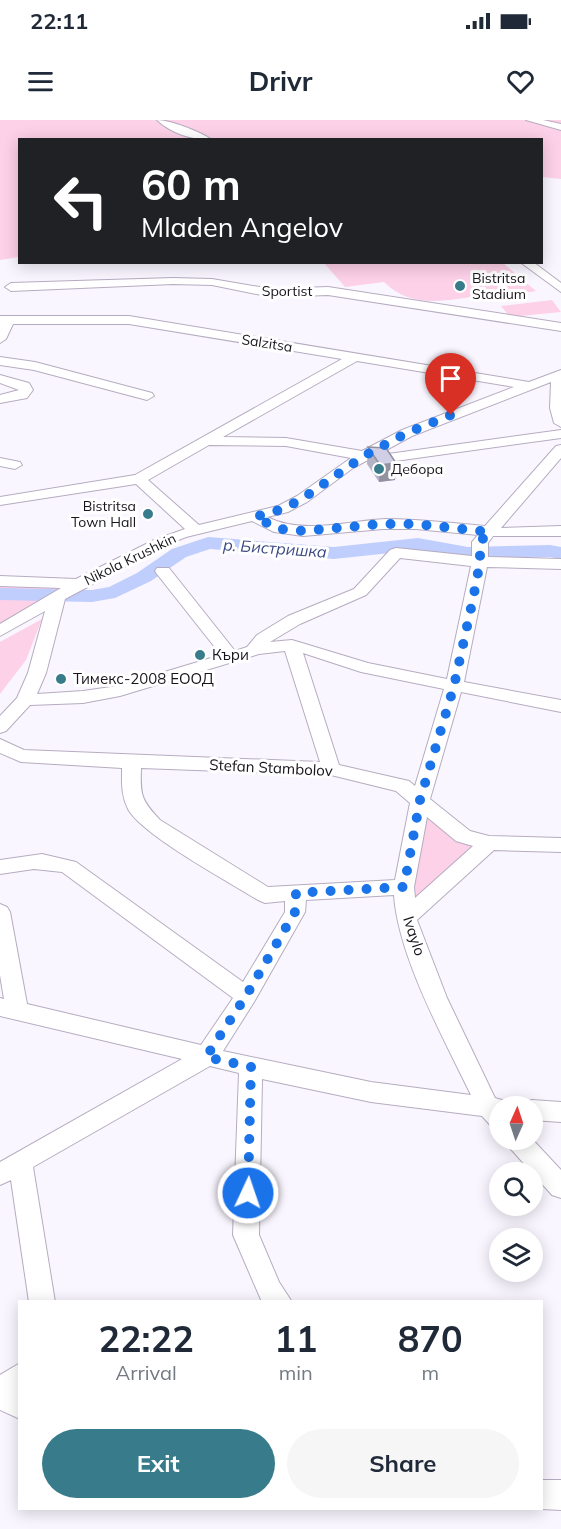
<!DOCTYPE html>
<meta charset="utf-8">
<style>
body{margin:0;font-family:Mulish,sans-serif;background:#f6f6f7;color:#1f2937;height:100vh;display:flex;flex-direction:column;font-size:22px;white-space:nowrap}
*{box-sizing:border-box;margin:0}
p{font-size:20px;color:#747a83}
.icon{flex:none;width:33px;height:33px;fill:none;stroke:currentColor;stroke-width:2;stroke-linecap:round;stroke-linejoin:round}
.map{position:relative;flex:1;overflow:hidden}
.side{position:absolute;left:18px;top:1180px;width:525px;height:210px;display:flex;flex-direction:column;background:#fff;border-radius:0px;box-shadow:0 3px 15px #0003}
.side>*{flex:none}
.top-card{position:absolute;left:18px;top:18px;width:525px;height:126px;border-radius:0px;box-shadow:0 3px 15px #0003;background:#202124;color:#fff;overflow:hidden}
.needle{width:39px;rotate:3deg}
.controls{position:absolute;left:489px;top:976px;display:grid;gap:12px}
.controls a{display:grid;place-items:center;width:54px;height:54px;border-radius:50%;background:#fff;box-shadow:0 3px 15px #0003;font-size:30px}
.pin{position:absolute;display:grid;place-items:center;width:51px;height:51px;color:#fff;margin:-62px -26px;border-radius:50% 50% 50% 0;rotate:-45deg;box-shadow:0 0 6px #0007}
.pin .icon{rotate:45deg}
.me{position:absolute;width:66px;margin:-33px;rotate:3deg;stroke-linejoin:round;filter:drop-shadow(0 0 4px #0008)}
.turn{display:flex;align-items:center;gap:21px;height:126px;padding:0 24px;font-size:27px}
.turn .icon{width:78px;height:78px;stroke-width:2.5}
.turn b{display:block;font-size:42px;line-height:51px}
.eta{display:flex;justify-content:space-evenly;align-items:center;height:102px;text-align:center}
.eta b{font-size:36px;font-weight:700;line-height:42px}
.action{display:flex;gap:12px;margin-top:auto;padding:12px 24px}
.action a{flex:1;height:69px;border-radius:36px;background:#387b8b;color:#fff;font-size:24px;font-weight:700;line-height:69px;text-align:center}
.action a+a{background:#f6f6f7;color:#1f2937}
.status{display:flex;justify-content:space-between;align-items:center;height:42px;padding:0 30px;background:#fff;direction:ltr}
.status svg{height:16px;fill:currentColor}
header{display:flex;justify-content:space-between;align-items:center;height:78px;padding:0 24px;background:#fff;font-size:27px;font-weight:700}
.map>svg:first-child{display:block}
.green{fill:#fdd1e8}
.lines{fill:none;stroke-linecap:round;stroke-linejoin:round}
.stream{stroke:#bfcefd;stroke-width:4}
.river{fill:#bfcefd;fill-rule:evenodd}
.minor-casing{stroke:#b6acc0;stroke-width:2}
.minor{fill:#fff;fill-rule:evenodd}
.wall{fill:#b4b2c5}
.shaded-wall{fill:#9291a0}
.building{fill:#d1cfe5;stroke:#9291a0;stroke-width:1.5}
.route{stroke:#1a73e8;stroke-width:10;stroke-dasharray:0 18}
.poi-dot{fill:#387b8b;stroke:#fff;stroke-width:2}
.labels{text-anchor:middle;stroke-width:6;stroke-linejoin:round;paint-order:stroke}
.far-poi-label{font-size:14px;fill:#18141b;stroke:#fff;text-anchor:start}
.far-street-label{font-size:14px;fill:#18141b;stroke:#fff}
.poi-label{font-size:15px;fill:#18141b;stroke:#fff;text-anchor:start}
.street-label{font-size:15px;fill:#18141b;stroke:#fff}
.water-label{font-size:16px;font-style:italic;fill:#3a4882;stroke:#fff}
</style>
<div class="status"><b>22:11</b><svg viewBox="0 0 49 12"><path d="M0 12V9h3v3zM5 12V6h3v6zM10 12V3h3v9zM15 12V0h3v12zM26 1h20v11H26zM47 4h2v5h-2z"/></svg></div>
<header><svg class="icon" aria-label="menu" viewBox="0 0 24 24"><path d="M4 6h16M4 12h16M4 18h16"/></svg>Drivr<svg class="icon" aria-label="heart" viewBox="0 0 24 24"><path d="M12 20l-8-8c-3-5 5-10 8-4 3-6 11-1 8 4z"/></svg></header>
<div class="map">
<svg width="561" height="1409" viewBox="0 0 561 1409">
<rect width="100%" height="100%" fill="#faf6ff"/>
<!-- green -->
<g class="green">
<polygon points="0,0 561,0 561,59 542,57 542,20 20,20 19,137 0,140"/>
<path d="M 324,143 L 503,143 L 536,171 L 489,179 L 484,175 C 448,180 412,190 384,162 L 345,167 Z"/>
<polygon points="552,180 561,192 510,197 501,186"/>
<polygon points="0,465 67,467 0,505"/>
<polygon points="42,499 26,540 0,574 0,522"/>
<polygon points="420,680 463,716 489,723 406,798"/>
</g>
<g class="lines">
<!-- stream -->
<g class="stream">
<polyline points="374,429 395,430"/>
<polyline points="440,433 468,433"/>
</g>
<!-- river -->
<polygon class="river" points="208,417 334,427 418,418 468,427 550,425 561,427 561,439 550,437 468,439 418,430 334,439 210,429 186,437 151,461 115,478 92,482 0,480 0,468 92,470 109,467 137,453 172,429"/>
<!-- minor casing -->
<g class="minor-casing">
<g id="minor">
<path d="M 157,0 C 170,0 201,12 212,20 C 193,20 172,14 157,0 Z"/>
<polygon points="526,0 543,0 561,4 561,10"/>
<polygon points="520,142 533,142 561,163 561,172"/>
<polygon points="173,158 212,159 271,169 328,167 561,203 561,211 328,175 271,177 212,165 173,164 11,171 5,167 11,163"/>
<path d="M 0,196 L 129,196 L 529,262 L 561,250 L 561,307 L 554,303 L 550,288 L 551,262 L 412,316 L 353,348 L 307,382 L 288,392 L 267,397 C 303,415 346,401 385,399 C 418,399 452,403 485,406 L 556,326 L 561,325 L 561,338 L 501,408 L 561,406 L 561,416 L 493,416 L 488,423 L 488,437 L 561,439 L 561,449 L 487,447 L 464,562 L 561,580 L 561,592 L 461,572 L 430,679 L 470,711 L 489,716 L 561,718 L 561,732 L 494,730 L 417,800 L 447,878 L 495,978 L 505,981 L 508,987 L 500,987 L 500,1010 L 492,1007 L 482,996 L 371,982 L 262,959 L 259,1115 L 279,1162 L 292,1182 L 262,1182 L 233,1115 L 239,953 L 210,946 L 33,1047 L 55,1182 L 29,1182 L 11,1060 L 0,1065 L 0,1042 L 182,939 L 0,896 L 0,878 L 4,879 L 0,855 L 0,784 L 7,787 L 10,792 L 27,884 L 201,925 L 233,878 L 62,752 L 34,749 L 0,754 L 0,740 L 42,734 L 76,742 L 243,862 L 285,792 L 285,781 L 265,783 L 258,780 C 229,762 142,715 128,689 C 121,675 122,663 122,648 L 21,642 L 0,633 L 0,619 L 24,630 L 320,642 L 285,531 L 259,534 L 120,576 L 83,583 L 30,585 L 6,611 L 0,613 L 0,596 L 17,578 L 28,553 L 45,491 L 0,516 L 0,504 L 61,468 L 0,466 L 0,456 L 76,459 L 154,420 L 185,409 L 136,364 L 0,385 L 0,377 L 135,355 L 342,239 L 129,204 L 13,204 L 6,219 L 0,223 ZM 357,241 L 514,267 L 402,310 L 362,331 L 286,318 L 223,317 ZM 209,325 L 286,326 L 351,338 L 297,376 L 278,386 L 199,405 L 148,360 ZM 252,401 L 274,412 L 303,416 L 383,409 L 416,409 L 478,415 L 472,422 L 472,436 L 396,428 L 390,430 L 354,469 L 288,496 L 257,515 L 247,527 L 235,531 L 169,448 L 157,448 L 155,451 L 157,454 L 221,535 L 118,566 L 83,571 L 37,574 L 46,553 L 65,479 L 164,426 L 186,417 ZM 400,438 L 471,446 L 447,559 L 368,543 L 292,520 L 270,522 L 300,504 L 366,475 ZM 303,533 L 361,552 L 444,569 L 415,666 L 409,661 L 339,645 ZM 141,648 L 331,655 L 396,671 L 410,683 L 395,760 L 268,767 L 160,700 C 141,680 140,675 141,648 ZM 427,697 L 456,721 L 473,726 L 415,778 L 414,767 ZM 394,775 C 398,836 444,919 471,975 L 371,962 L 223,931 L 254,882 L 305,792 L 306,780 Z"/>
<polygon points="0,237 35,242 152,273 154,276 147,280 34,250 0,245"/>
<polygon points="0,255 29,263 33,270 27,278 0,283 0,275 19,270 0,263"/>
<polygon points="561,310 561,318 381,343 374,339 381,335"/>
<polygon points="0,338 20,342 22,345 15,349 0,346"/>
<polygon points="532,980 561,982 561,1002 532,1000 532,987 522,987 524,983"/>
<polygon points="532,1019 561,1050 561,1078 552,1075 509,1027 506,1020"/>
<polygon points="20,1243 20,1299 0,1290 0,1255"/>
<polygon points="542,1360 561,1360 561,1390 541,1389"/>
</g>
</g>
<!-- minor -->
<use href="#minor" class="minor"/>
</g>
<!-- wall -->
<polygon class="wall" points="368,327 396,343 395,360 379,362 367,344"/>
<!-- shaded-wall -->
<polygon class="shaded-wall" points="396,343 395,360 379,362 380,345"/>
<!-- building -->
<polygon class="building" points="368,327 386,328 396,343 380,345"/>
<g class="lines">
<!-- route -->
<polyline class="route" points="248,1073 251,947 206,937 246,876 295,792 296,773 404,767 420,680 454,566 473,479 480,442 480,422 489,412 416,404 382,404 303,411 279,409 255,397 283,389 302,379 364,336 407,313 451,295"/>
</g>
<!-- markers -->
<g class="poi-dot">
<circle cx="460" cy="166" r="6"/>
<circle cx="379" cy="349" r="6"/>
<circle cx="148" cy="394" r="6"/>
<circle cx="200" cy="535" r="6"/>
<circle cx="61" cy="559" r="6"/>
</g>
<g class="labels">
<!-- far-poi labels -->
<g class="far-poi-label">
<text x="472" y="163">Bistritsa<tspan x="472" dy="16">Stadium</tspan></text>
<text x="391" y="354">Дебора</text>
<text x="136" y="391" text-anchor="end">Bistritsa<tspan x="136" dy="16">Town Hall</tspan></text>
</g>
<!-- far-street labels -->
<g class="far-street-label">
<text x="287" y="176">Sportist</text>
<text transform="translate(267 223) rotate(9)" y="5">Salzitsa</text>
<text transform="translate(130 439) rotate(-26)" y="5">Nikola Krushkin</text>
</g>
<!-- poi labels -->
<g class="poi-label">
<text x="212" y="540">Къри</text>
<text x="73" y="564">Тимекс-2008 ЕООД</text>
</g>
<!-- street labels -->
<g class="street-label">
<text transform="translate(271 648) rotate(3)" y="5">Stefan Stambolov</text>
<text transform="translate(414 816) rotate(72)" y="5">Ivaylo</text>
</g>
<!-- water labels -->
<g class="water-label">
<text transform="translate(275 428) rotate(4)" y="6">р. Бистришка</text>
</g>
</g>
</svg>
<div class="controls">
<a><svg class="needle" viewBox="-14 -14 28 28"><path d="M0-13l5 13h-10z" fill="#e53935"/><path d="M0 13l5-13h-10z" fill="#747a83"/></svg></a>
<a><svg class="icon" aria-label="search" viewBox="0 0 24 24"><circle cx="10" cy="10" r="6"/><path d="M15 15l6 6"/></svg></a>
<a><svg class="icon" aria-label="layers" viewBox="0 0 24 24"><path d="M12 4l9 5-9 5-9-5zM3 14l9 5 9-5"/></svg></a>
</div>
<div class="pin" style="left:451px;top:295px;background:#d93025"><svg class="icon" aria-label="arrive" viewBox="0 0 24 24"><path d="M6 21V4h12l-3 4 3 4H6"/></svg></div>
<svg class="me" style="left:248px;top:1073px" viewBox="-20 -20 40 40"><circle r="17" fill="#1a73e8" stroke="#fff" stroke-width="3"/><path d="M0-11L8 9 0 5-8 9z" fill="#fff"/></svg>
<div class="top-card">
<div class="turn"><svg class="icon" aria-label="left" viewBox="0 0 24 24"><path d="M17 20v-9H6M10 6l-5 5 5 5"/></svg><div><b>60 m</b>Mladen Angelov</div></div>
</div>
<section class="side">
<div class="eta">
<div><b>22:22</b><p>Arrival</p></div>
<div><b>11</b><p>min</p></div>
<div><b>870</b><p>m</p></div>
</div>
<div class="action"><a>Exit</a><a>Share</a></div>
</section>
</div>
